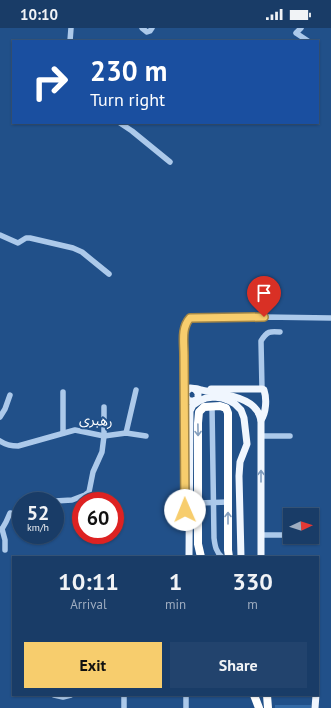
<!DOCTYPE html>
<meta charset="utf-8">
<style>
body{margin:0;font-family:"PT Sans","Noto Sans Arabic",sans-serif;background:#22436d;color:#f1f3f6;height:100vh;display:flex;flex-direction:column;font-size:15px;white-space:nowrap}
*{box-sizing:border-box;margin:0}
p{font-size:13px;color:#9fadc0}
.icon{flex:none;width:22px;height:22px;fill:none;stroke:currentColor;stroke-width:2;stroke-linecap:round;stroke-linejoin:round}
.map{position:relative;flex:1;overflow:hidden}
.side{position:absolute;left:12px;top:528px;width:307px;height:140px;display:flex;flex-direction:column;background:#193c67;border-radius:0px;box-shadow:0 1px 3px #0004,0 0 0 1px #37567b}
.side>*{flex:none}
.guide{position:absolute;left:12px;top:12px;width:307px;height:84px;border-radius:0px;box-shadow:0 1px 3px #0004,0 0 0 1px #37567b;background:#1a4fa0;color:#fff;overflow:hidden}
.needle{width:26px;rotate:86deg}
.fabs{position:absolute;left:283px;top:480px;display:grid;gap:8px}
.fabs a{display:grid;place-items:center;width:36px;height:36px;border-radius:0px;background:#193c67;box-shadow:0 1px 3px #0004,0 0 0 1px #37567b;font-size:20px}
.speed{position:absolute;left:12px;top:464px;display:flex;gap:8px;font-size:20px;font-weight:700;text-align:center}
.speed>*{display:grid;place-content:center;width:52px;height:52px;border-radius:50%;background:#193c67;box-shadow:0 1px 3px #0004,0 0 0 1px #37567b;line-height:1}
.speed small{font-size:10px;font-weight:400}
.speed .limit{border:6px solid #d22;background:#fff;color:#111}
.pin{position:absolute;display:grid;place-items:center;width:34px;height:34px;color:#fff;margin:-41px -17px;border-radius:50% 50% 50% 0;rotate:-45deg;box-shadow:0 0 4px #0007}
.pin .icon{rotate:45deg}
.me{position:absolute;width:44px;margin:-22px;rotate:359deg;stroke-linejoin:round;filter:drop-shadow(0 0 3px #0008)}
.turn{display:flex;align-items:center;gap:14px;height:84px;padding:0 12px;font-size:18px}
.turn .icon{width:52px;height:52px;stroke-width:2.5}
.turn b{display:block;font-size:28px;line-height:34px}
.eta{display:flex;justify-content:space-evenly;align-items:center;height:68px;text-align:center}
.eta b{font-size:24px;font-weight:600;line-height:28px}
.primary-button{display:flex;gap:8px;margin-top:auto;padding:8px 12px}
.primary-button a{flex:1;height:46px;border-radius:0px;background:#f7cd6d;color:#111;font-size:16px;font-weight:600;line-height:46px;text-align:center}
.primary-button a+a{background:#22436d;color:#f1f3f6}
.status{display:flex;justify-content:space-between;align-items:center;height:28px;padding:0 20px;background:#193c67;direction:ltr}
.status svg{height:11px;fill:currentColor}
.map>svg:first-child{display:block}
.green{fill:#346aa6}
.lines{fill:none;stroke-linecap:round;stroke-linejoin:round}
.minor{stroke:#acc9ea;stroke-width:5.5}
.major{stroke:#f0f6fe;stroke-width:7}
.highway{stroke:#fff;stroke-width:8}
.oneway{stroke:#859fbe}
.oneway2{stroke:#7e9bbe}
.route-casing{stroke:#a18547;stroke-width:10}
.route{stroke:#f7cd6d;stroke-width:7}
.labels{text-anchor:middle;stroke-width:4;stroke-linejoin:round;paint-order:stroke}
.street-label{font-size:14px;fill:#fff;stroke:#215089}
</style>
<div class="status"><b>10:10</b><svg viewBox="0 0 49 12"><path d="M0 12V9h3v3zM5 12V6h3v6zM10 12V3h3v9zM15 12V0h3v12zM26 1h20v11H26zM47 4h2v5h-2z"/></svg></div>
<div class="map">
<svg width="331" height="680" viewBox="0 0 331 680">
<rect width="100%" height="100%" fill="#215089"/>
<!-- green -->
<rect class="green" x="275" y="677" width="36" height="3"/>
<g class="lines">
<!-- minor -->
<g class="minor">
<polyline points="142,0 147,4 150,3 152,0"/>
<polyline points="301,0 296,5 308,13"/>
<polyline points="70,13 71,0"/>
<polyline points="120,95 132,103 170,134"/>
<polyline points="0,207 18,215 26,210 30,210 73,220 82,224 109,246"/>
<path d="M 262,361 L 261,313 C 267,303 270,303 280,304"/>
<polyline points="184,366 184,302 186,295 190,290 264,289 331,290"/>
<path d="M 212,378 L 214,510 C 215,518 216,524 222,529"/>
<polyline points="0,389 5,381 10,367"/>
<polyline points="63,405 63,364"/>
<polyline points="126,405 136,362"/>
<polyline points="261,408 290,408"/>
<path d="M 0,413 C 6,417 11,418 18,418 L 75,402 L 104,408 L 126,405 L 146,408"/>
<polyline points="55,473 72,472 85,467 89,464 93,444 102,424 104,408 104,379"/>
<polyline points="199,475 228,474"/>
<polyline points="2,501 6,494 10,485 21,488"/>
<polyline points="2,501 5,512 5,522"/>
<polyline points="261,507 290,507"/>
<polyline points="54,667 63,669 71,667"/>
<polyline points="124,667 124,680"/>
<polyline points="186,667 186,680"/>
</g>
<!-- major -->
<g class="major">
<path d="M 195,361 C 211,364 243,367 254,379 C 258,383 260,387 261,392 L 261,529"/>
<polyline points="195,361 198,365 198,370 194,373 189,373 186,369 186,364 190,360 198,361"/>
<path d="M 211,361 L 262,361 L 264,362 C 267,371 266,385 261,392"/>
<polyline points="184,401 184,366 185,366"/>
<polyline points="189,529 190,383 193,377 199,373 206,370 214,369 222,370 230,373 235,376 241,382 244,390 247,416 240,434 239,448 241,529"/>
<polyline points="315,680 316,667"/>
</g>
<!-- highway -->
<g class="highway">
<polyline points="201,529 198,516 198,395 199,384 204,379 220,378 226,380 228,385 228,522 229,529"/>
<polyline points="254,667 259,680"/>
<polyline points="267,667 268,680"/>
</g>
</g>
<!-- one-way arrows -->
<defs><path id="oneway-shaft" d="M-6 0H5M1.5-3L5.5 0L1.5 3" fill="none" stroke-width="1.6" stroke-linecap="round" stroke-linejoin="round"/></defs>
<g class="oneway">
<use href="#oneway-shaft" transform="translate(198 402) rotate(89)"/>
<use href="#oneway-shaft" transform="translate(228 490) rotate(-90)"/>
</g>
<use class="oneway2" href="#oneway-shaft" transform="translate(261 448) rotate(-90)"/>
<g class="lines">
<!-- route casing -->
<g class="route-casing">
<path id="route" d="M 185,482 L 184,327 C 184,314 181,300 190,290 L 264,289"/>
</g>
<!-- route -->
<use href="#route" class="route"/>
</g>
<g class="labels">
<!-- street labels -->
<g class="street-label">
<text transform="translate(96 392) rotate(4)" y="5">رهبری</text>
</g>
</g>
</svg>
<div class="fabs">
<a><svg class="needle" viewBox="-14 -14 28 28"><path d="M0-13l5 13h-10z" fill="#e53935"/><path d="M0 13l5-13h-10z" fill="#9fadc0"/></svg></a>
</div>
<div class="speed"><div>52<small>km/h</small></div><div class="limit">60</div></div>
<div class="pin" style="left:264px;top:289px;background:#d93025"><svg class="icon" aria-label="arrive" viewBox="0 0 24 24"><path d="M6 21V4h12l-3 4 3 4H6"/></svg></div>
<svg class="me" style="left:185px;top:482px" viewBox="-20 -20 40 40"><circle r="19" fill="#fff"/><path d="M0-13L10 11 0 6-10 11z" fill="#f7cd6d"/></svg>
<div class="guide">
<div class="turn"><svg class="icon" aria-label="right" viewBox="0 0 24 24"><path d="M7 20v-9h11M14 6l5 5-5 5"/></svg><div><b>230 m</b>Turn right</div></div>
</div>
<section class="side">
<div class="eta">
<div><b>10:11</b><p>Arrival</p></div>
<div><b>1</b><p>min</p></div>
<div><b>330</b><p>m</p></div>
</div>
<div class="primary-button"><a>Exit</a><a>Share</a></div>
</section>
</div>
